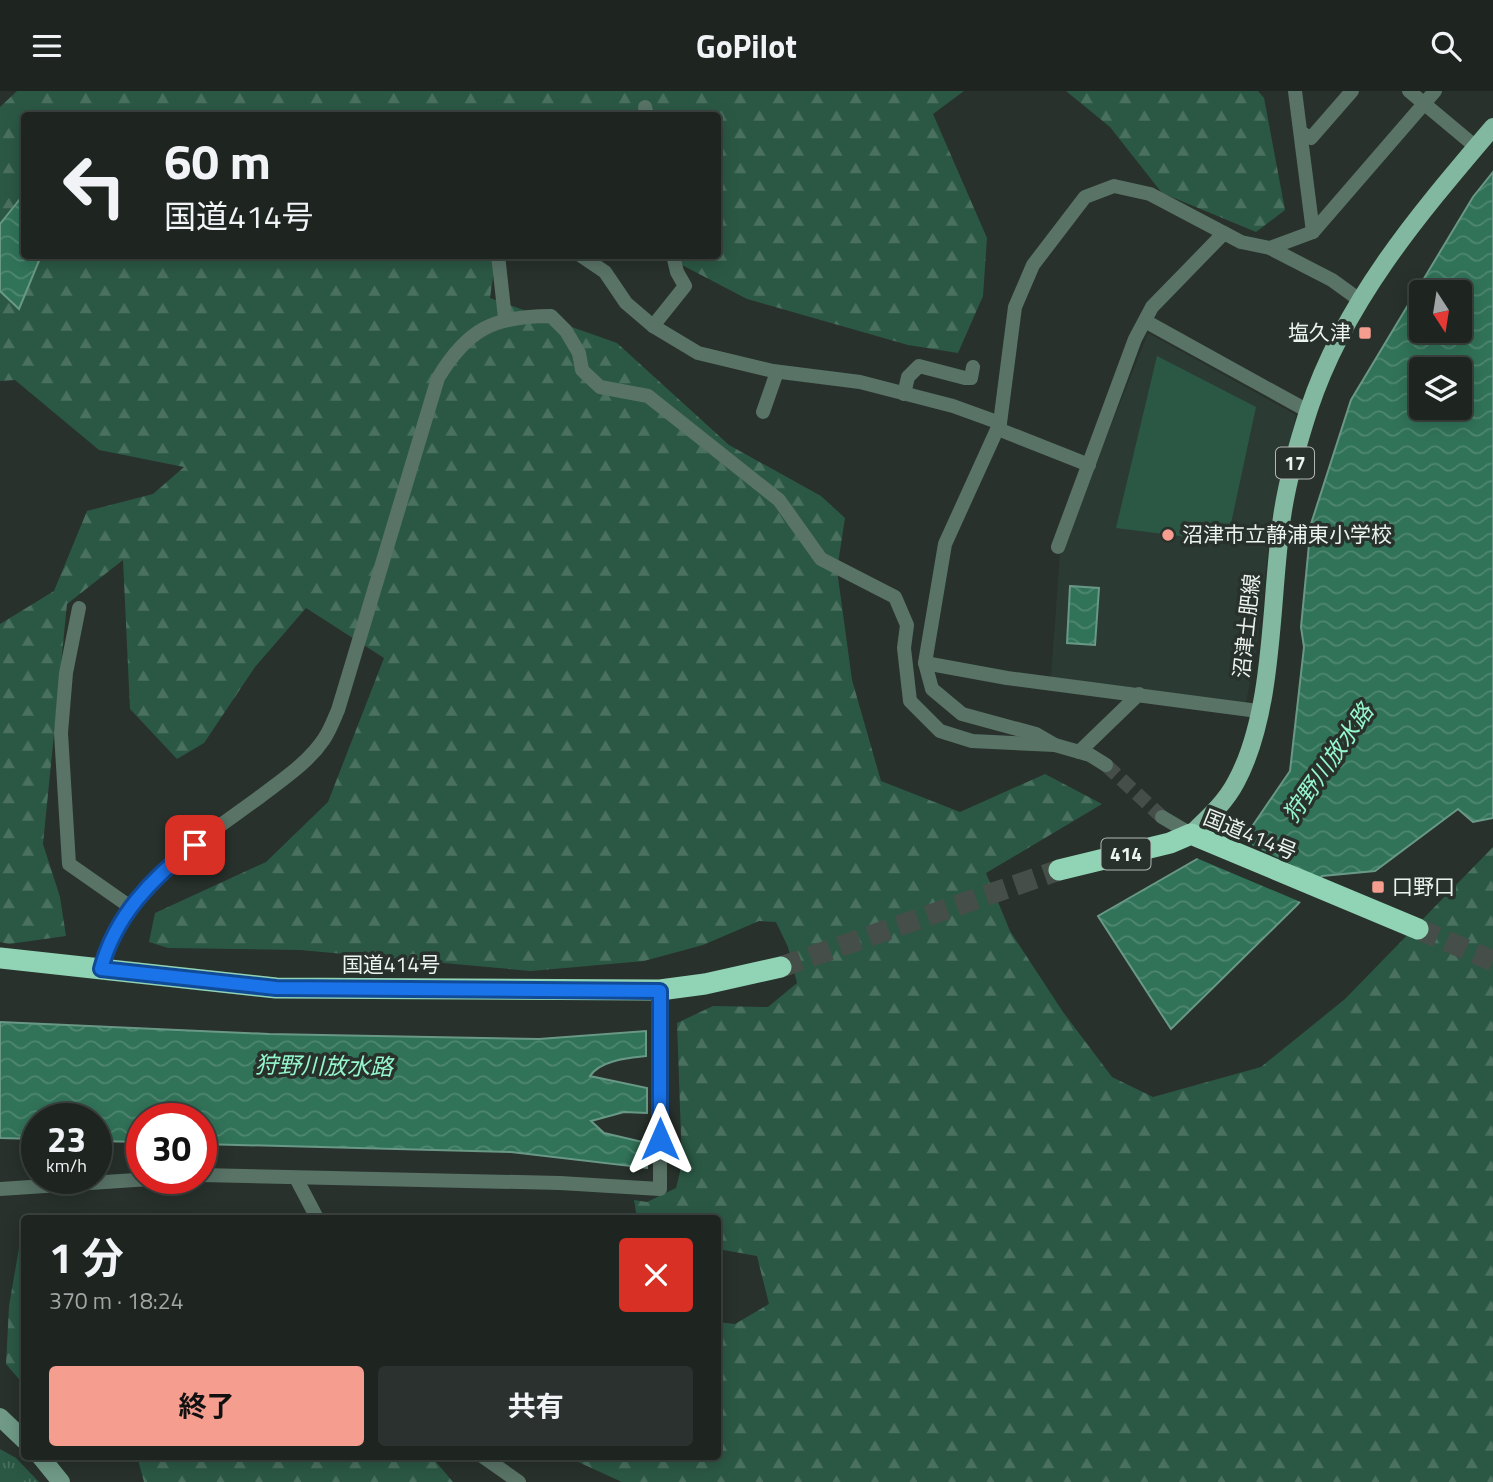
<!DOCTYPE html>
<html lang="ja">
<meta charset="utf-8">
<style>
body{margin:0;font-family:"Titillium Web","Noto Sans JP",sans-serif;background:#2b312e;color:#f1f3f6;height:100vh;display:flex;flex-direction:column;font-size:26px;white-space:nowrap}
*{box-sizing:border-box;margin:0}
p{font-size:23px;color:#a1a5a5}
.icon{flex:none;width:38px;height:38px;fill:none;stroke:currentColor;stroke-width:2;stroke-linecap:round;stroke-linejoin:round}
.map{position:relative;flex:1;overflow:hidden}
.side{position:absolute;left:21px;top:1124px;width:700px;height:245px;display:flex;flex-direction:column;background:#1e2521;border-radius:7px;box-shadow:0 4px 18px #0003,0 0 0 2px #3c423f}
.side>*{flex:none}
.hud{position:absolute;left:21px;top:21px;width:700px;height:147px;border-radius:7px;box-shadow:0 4px 18px #0003,0 0 0 2px #3c423f;background:#1e2521;color:#f1f3f6;overflow:hidden}
.needle{width:46px;rotate:168deg}
.controls{position:absolute;left:1409px;top:189px;display:grid;gap:14px}
.controls a{display:grid;place-items:center;width:63px;height:63px;border-radius:7px;background:#1e2521;box-shadow:0 4px 18px #0003,0 0 0 2px #3c423f;font-size:35px}
.speed{position:absolute;left:21px;top:1012px;display:flex;gap:14px;font-size:35px;font-weight:700;text-align:center}
.speed>*{display:grid;place-content:center;width:91px;height:91px;border-radius:50%;background:#1e2521;box-shadow:0 4px 18px #0003,0 0 0 2px #3c423f;line-height:1}
.speed small{font-size:18px;font-weight:400}
.speed .limit{border:10px solid #d22;background:#fff;color:#111}
.pin{position:absolute;display:grid;place-items:center;width:60px;height:60px;color:#fff;margin:-30px;border-radius:14px;box-shadow:0 4px 10px #0006}
.me{position:absolute;width:77px;margin:-38px;rotate:0deg;stroke-linejoin:round;filter:drop-shadow(0 0 5px #0008)}
.turn{display:flex;align-items:center;gap:24px;height:147px;padding:0 28px;font-size:32px}
.turn .icon{width:91px;height:91px;stroke-width:2.5}
.turn b{display:block;font-size:49px;line-height:60px}
.round{display:grid;place-items:center;flex:none;width:74px;height:74px;border-radius:7px;background:#2b312e}
.summary{display:flex;align-items:center;justify-content:space-between;height:119px;padding:0 28px}
h1{font-size:42px;font-weight:700;line-height:52px}
.cta{display:flex;gap:14px;margin-top:auto;padding:14px 28px}
.cta a{flex:1;height:80px;border-radius:7px;background:#f59d8f;color:#111;font-size:28px;font-weight:700;line-height:80px;text-align:center}
.cta a+a{background:#2b312e;color:#f1f3f6}
header{display:flex;justify-content:space-between;align-items:center;height:91px;padding:0 28px;background:#1e2521;font-size:32px;font-weight:700}
.map>svg:first-child{display:block}
.built{fill:#2b3b34}
.grass{fill:url(#grass-tufts)}
.forest{fill:url(#forest-firs)}
.green{fill:#2b5845}
.water{fill:url(#water-waves);stroke:#699986;stroke-width:2;fill-rule:evenodd}
.pier{fill:#28312c}
.lines{fill:none;stroke-linecap:round;stroke-linejoin:round}
.street-tunnel{stroke:#464e49;stroke-width:14;stroke-dasharray:14 7;stroke-linecap:butt}
.highway-tunnel{stroke:#464e49;stroke-width:21;stroke-dasharray:21 10;stroke-linecap:butt}
.street{stroke:#597367;stroke-width:14}
.secondary{stroke:#709a87;stroke-width:18}
.primary{stroke:#81b89f;stroke-width:18}
.highway{stroke:#91d3b5;stroke-width:21}
.route-casing{stroke:#114b97;stroke-width:18}
.route{stroke:#1a73e8;stroke-width:12}
.poi-dot{fill:#f59d8f;stroke:#28312c;stroke-width:2.5}
.labels{text-anchor:middle;stroke-width:7;stroke-linejoin:round;paint-order:stroke}
.shield{fill:#28312c;stroke:#b2b9b5;stroke-width:2}
.shield-label{font-size:19px;font-weight:bold;fill:#edf3f0}
.poi-label{font-size:21px;fill:#edf3f0;stroke:#28312c;text-anchor:start}
.street-label{font-size:21px;fill:#edf3f0;stroke:#28312c}
.water-label{font-size:23px;font-style:italic;fill:#96f7cd;stroke:#28312c}
</style>
<header><svg class="icon" aria-label="menu" viewBox="0 0 24 24"><path d="M4 6h16M4 12h16M4 18h16"/></svg>GoPilot<svg class="icon" aria-label="search" viewBox="0 0 24 24"><circle cx="10" cy="10" r="6"/><path d="M15 15l6 6"/></svg></header>
<div class="map">
<svg width="1493" height="1391" viewBox="0 0 1493 1391">
<defs>
<pattern id="grass-tufts" width="24" height="20" patternUnits="userSpaceOnUse" patternTransform="scale(1.75)"><rect width="24" height="20" fill="#2b5845"/><path d="M3 7l-1-3M5 7V3M7 7l1-3M15 17l-1-3M17 17v-4M19 17l1-3" fill="none" stroke="#4a7060"/></pattern>
<pattern id="forest-firs" width="22" height="20" patternUnits="userSpaceOnUse" patternTransform="scale(1.75)"><rect width="22" height="20" fill="#2b5845"/><path d="M5 1l3.5 6h-7zM16 11l3.5 6h-7z" fill="#4a7060"/></pattern>
<pattern id="water-waves" width="16" height="10" patternUnits="userSpaceOnUse" patternTransform="scale(1.75)"><rect width="16" height="10" fill="#317359"/><path d="M0 5q4-4 8 0t8 0" fill="none" stroke="#4f8771"/></pattern>
</defs>
<rect width="100%" height="100%" fill="#28312c"/>
<!-- built -->
<polygon class="built" points="1148,242 1296,324 1272,426 1256,562 1246,611 1051,586 1060,462"/>
<!-- grass -->
<polygon class="grass" points="0,1358 16,1367 39,1391 0,1391"/>
<!-- forest -->
<g class="forest">
<polygon points="17,0 964,0 933,23 987,147 983,205 958,262 908,254 747,208 682,174 681,165 718,164 718,24 24,24 24,164 496,165 490,207 617,252 729,354 821,405 845,427 837,479 852,589 881,690 960,721 1045,683 1102,713 986,782 1010,840 1063,921 1112,986 1153,1006 1261,976 1345,908 1493,756 1493,1391 622,1391 565,1365 718,1365 718,1231 735,1233 769,1213 757,1165 718,1158 718,1127 637,1127 634,1109 647,1111 676,1097 682,1073 677,932 713,915 768,916 797,892 788,856 776,831 759,830 703,854 644,870 531,880 300,859 168,857 149,851 155,822 266,771 328,711 384,567 306,517 255,576 204,652 177,668 130,618 123,469 67,513 43,753 60,806 66,845 9,853 0,851 0,533 54,500 87,420 153,403 184,376 99,359 15,289 0,290 0,16"/>
<polygon points="1066,0 1258,0 1264,7 1285,119 1256,141 1162,102 1110,36"/>
<polygon points="22,1140 24,1140 24,1294 6,1273 9,1215"/>
<polygon points="137,1365 431,1365 453,1391 144,1391"/>
</g>
<!-- green -->
<polygon class="green" points="1157,265 1256,316 1227,451 1116,437"/>
<!-- water -->
<g class="water">
<path d="M 1493,81 L 1493,727 L 1473,731 L 1458,718 L 1375,780 L 1322,785 L 1297,814 L 1171,938 L 1098,825 L 1251,737 L 1290,680 L 1304,556 L 1301,536 L 1311,433 L 1351,309 L 1473,106 ZM 1421,201 L 1460,201 L 1460,240 L 1421,240 ZM 1421,278 L 1460,278 L 1460,317 L 1421,317 Z"/>
<polygon points="24,103 24,164 41,165 19,218 0,200 0,133"/>
<polygon points="1070,495 1099,497 1095,554 1067,552"/>
<path d="M 0,931 L 269,943 L 539,948 L 646,940 L 646,965 C 629,967 600,969 590,985 L 647,997 L 647,1022 L 624,1021 L 591,1030 L 604,1042 L 647,1052 L 647,1077 L 511,1061 L 201,1053 L 201,1027 L 142,1027 L 142,1051 L 96,1050 L 96,1027 L 37,1027 L 37,1048 L 0,1047 Z"/>
</g>
<!-- pier -->
<polygon class="pier" points="1231,744 1323,789 1303,812 1194,766"/>
<g class="lines">
<!-- street-tunnel -->
<polyline class="street-tunnel" points="1106,674 1162,726"/>
<!-- highway-tunnel -->
<g class="highway-tunnel">
<polyline points="1418,838 1493,870"/>
<polyline points="781,876 1059,779"/>
</g>
<!-- street -->
<g class="street">
<polyline points="1295,0 1313,141"/>
<polyline points="1409,0 1476,56"/>
<polyline points="645,16 647,24"/>
<polyline points="1302,42 1311,47 1352,0"/>
<polyline points="1270,157 1313,141 1435,0"/>
<polyline points="498,164 505,227"/>
<polyline points="580,164 605,181 626,212 653,235 698,262 773,280 860,291 953,315 1000,332"/>
<polyline points="1145,230 1308,320"/>
<polyline points="653,235 685,195 677,181 673,164"/>
<polyline points="904,303 908,286 919,275 965,287 971,287 973,276"/>
<polyline points="763,321 777,281"/>
<polyline points="998,338 1089,374"/>
<polyline points="1058,456 1135,248 1152,216 1224,142"/>
<polyline points="79,517 66,582 61,642 69,773 129,815"/>
<polyline points="925,572 1007,587 1258,620"/>
<polyline points="1079,661 1139,603"/>
<polyline points="1106,674 1090,664 1055,654 1036,643 962,623 932,598 925,572 945,453 1000,332 1015,216 1033,174 1085,106 1114,95 1150,103 1241,151 1270,157 1332,189 1361,210"/>
<polyline points="1162,726 1191,743"/>
<path d="M 101,878 C 122,797 197,752 261,705 C 283,688 308,672 324,648 C 330,639 334,628 338,619 L 438,287 C 468,237 495,225 551,225 L 566,240 L 579,262 L 582,279 L 600,296 L 648,305 L 779,409 L 821,468 L 895,506 L 907,534 L 904,557 L 910,610 L 940,640 L 972,650 L 1055,654"/>
<polyline points="201,1084 560,1092 660,1098 660,899"/>
<polyline points="296,1087 317,1127"/>
<polyline points="0,1098 165,1087"/>
<polyline points="482,1365 519,1391"/>
</g>
<!-- secondary -->
<g class="secondary">
<polyline points="0,1326 24,1349"/>
<polyline points="40,1365 61,1391"/>
</g>
<!-- primary -->
<path class="primary" d="M 1191,743 C 1208,727 1225,712 1236,691 C 1275,619 1270,507 1282,426 C 1287,391 1298,352 1309,318 C 1345,209 1420,122 1493,36"/>
<!-- highway -->
<g class="highway">
<polyline points="1059,779 1170,752 1191,743 1418,838"/>
<polyline points="0,867 276,897 660,899 705,893 781,876"/>
</g>
</g>
<g class="lines">
<!-- route casing -->
<g class="route-casing">
<path id="route" d="M 195,754 C 152,787 115,825 101,878 L 276,897 L 660,900 L 660,1048"/>
</g>
<!-- route -->
<use href="#route" class="route"/>
</g>
<!-- markers -->
<g class="poi-dot">
<rect x="1358" y="235" width="14" height="14" rx="3.5"/>
<circle cx="1168" cy="444" r="7"/>
<rect x="1371" y="789" width="14" height="14" rx="3.5"/>
</g>
<g class="labels">
<!-- shield labels -->
<g class="shield">
<rect x="1276" y="356.5" width="38" height="31" rx="5"/>
<rect x="1101.5" y="747.5" width="49" height="31" rx="5"/>
</g>
<g class="shield-label">
<text x="1295" y="379">17</text>
<text x="1126" y="770">414</text>
</g>
<!-- poi labels -->
<g class="poi-label">
<text x="1351" y="249" text-anchor="end">塩久津</text>
<text x="1182" y="451">沼津市立静浦東小学校</text>
<text x="1392" y="803">口野口</text>
</g>
<!-- street labels -->
<g class="street-label">
<text transform="translate(1247 535) rotate(-84)" y="7">沼津土肥線</text>
<text transform="translate(1250 744) rotate(22)" y="7">国道414号</text>
<text x="391" y="881">国道414号</text>
</g>
<!-- water labels -->
<g class="water-label">
<text transform="translate(1328 672) rotate(-55)" y="8">狩野川放水路</text>
<text transform="translate(324 975) rotate(1)" y="8">狩野川放水路</text>
</g>
</g>
</svg>
<div class="controls">
<a><svg class="needle" viewBox="-14 -14 28 28"><path d="M0-13l5 13h-10z" fill="#e53935"/><path d="M0 13l5-13h-10z" fill="#a1a5a5"/></svg></a>
<a><svg class="icon" aria-label="layers" viewBox="0 0 24 24"><path d="M12 4l9 5-9 5-9-5zM3 14l9 5 9-5"/></svg></a>
</div>
<div class="speed"><div>23<small>km/h</small></div><div class="limit">30</div></div>
<div class="pin" style="left:195px;top:754px;background:#d93025"><svg class="icon" aria-label="arrive" viewBox="0 0 24 24"><path d="M6 21V4h12l-3 4 3 4H6"/></svg></div>
<svg class="me" style="left:660px;top:1048px" viewBox="-20 -20 40 40"><path d="M0-17L14 15 0 8-14 15z" fill="#1a73e8" stroke="#fff" stroke-width="4"/></svg>
<div class="hud">
<div class="turn"><svg class="icon" aria-label="left" viewBox="0 0 24 24"><path d="M17 20v-9H6M10 6l-5 5 5 5"/></svg><div><b>60 m</b>国道414号</div></div>
</div>
<section class="side">
<div class="summary"><div><h1>1 分</h1><p>370 m · 18:24</p></div><a class="round" style="background:#d93025;color:#fff"><svg class="icon" aria-label="close" viewBox="0 0 24 24"><path d="M6 6l12 12M18 6L6 18"/></svg></a></div>
<div class="cta"><a>終了</a><a>共有</a></div>
</section>
</div>
